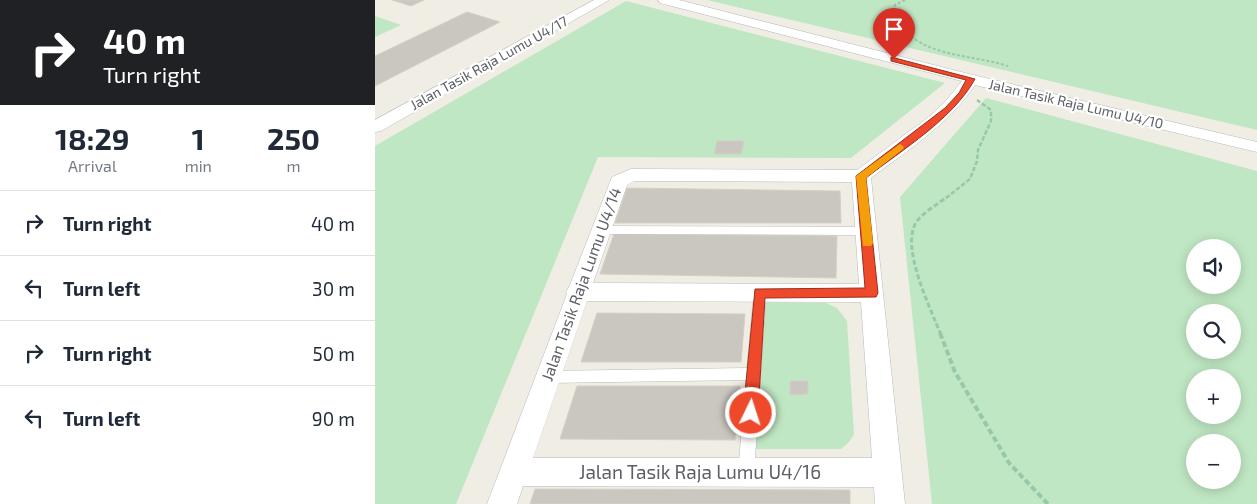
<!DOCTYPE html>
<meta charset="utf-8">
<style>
body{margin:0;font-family:"Exo 2",sans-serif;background:#f2f2f3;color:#1f2937;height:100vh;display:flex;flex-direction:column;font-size:19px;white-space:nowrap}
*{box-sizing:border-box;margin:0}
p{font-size:16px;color:#747a83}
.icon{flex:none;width:28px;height:28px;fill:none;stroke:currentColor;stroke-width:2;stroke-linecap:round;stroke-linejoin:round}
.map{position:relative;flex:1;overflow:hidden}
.drawer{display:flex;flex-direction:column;background:#fff;width:375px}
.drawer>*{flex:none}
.top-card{background:#202124;color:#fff;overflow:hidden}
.controls{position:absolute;left:811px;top:239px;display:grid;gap:10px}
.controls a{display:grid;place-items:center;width:55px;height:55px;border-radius:50%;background:#fff;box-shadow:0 2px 12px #0003;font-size:25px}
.pin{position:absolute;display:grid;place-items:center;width:42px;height:42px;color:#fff;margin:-51px -21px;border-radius:50% 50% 50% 0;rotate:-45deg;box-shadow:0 0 5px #0007}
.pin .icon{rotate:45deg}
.me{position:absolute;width:55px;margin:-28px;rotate:4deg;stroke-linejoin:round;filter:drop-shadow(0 0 4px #0008)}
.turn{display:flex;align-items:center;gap:18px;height:105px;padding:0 20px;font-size:22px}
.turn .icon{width:65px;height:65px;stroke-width:2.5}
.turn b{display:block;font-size:35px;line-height:42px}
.eta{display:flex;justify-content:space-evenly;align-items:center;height:85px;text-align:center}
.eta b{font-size:30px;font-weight:700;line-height:35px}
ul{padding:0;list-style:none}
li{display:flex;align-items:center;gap:15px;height:65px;padding:0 20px;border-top:1px solid #e0e1e3}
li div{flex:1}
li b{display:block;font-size:19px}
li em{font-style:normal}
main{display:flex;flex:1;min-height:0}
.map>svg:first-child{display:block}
.green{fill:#c0e7c3;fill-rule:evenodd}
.building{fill:#cac7c1;stroke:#d4d0c2}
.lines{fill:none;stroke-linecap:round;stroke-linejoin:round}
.lane-casing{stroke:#b9bbc0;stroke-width:1}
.street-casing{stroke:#b9bbc0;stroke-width:1}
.path-far3{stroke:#98c8aa;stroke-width:2;stroke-dasharray:3 2;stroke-linecap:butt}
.path-far2{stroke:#98c8aa;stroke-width:2.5;stroke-dasharray:4.5 2;stroke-linecap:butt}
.path-far1{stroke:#98c8aa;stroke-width:3;stroke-dasharray:5 2.5;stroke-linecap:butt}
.path{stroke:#98c8aa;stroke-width:4;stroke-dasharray:6 3;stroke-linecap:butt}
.lane{fill:#fff;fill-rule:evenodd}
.street{fill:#fff;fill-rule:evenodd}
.route{fill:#ee492b;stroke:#9b2f1c}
.slow{fill:#f59e0b}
.labels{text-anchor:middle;stroke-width:4.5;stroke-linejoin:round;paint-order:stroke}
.far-street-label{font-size:14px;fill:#5c5f65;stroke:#fff}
.street-label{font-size:16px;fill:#5c5f65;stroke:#fff}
.near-street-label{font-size:19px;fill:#5c5f65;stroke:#fff}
</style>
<main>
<section class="drawer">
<div class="top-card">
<div class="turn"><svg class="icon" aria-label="right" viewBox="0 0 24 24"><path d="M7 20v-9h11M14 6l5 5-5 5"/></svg><div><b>40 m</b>Turn right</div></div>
</div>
<div class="eta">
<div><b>18:29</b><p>Arrival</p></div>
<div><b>1</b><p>min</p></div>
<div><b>250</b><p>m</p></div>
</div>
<ul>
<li><svg class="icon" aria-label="right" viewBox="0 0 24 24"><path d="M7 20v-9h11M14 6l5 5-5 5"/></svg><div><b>Turn right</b></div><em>40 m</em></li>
<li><svg class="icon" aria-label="left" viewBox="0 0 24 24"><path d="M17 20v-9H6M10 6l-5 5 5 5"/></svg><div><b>Turn left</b></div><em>30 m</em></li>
<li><svg class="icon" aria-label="right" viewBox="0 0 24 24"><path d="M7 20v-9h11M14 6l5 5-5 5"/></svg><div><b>Turn right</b></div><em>50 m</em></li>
<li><svg class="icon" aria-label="left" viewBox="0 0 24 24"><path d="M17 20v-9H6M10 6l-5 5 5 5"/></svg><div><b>Turn left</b></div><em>90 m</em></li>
</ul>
</section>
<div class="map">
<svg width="882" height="504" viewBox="0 0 882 504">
<rect width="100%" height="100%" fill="#efede4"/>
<!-- green -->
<g class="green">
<polygon points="332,0 882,0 882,130"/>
<polygon points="251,1 570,83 476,158 223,157 81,504 0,504 0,146"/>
<polygon points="0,16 26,25 0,37"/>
<path d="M 611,98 L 882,171 L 882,504 L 557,504 L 525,197 ZM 820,248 L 858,248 L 858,285 L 820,285 ZM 858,312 L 858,350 L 820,350 L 820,312 ZM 820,378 L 858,378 L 858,415 L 820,415 ZM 820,442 L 858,442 L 858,480 L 820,480 Z"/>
<polygon points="389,302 451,303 462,308 472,321 479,434 475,441 466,449 378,449"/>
</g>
<!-- building -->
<g class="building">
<polygon points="17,0 49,0 36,6"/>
<polygon points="92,12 125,22 0,86 0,56"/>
<polygon points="342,141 369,141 366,154 339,154"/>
<polygon points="252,188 465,191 466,223 240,223"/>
<polygon points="239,234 462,236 461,278 225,274"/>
<polygon points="222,313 370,314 366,362 206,362"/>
<polygon points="415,381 433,381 433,394 415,395"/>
<polygon points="202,386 365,386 360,440 185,439"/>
<polygon points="160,489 475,490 475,504 155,504"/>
</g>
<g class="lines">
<!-- lane casing -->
<g class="lane-casing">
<g id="lane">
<polygon points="225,226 491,227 496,231 491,235 225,234 220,230"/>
<polygon points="385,288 389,290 391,293 379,473 376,478 371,481 366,478 363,473 371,380 172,383 167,381 165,377 167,373 172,371 372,368 379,293 381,290"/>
</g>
</g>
<!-- street casing -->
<g class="street-casing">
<g id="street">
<polygon points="219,0 234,0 6,131 0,132 0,120"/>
<path d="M 283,0 L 304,0 L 598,75 L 882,142 L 882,152 L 600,85 C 574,124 533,150 496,178 L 530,504 L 500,504 L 499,487 L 148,486 L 142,504 L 112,504 L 192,294 L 191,292 L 195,285 L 237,177 L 256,169 L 482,170 L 555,116 L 569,103 L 587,81 L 285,3 ZM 259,181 L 477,182 L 484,284 L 218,283 L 252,185 ZM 212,301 L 486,302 L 497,458 L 158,458 Z"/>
</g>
</g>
<!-- path-far3 -->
<path class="path-far3" d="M 530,0 L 520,5 L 517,13 C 542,59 588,52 633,66"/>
<!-- path-far2 -->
<polyline class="path-far2" points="571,198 595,179 602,161 603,150 616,121 616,110 602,100"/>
<!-- path-far1 -->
<path class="path-far1" d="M 566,335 C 556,309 524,246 542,221 C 549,212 563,204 572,197"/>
<!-- path -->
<polyline class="path" points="565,333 580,372 634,463 673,504"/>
<!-- lane -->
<use href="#lane" class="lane"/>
<!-- street -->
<use href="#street" class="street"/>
</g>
<!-- route -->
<path class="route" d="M 516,57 L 600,79 C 578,119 528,149 491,178 L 503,293 L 501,297 L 390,298 L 383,413 L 381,418 L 376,420 L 371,418 L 368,413 L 380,289 L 490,288 L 481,176 L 570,108 L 584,93 L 591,80 L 516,61 Z"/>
<!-- slow -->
<polygon class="slow" points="525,144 529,147 528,149 491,178 498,243 496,246 488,246 481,176"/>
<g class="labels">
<!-- far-street labels -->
<g class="far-street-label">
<text transform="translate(114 63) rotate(-29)" y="5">Jalan Tasik Raja Lumu U4/17</text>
<text transform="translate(701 104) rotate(13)" y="5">Jalan Tasik Raja Lumu U4/10</text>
</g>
<!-- street labels -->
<g class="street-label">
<text transform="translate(206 284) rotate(-70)" y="6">Jalan Tasik Raja Lumu U4/14</text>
</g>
<!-- near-street labels -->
<g class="near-street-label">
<text x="325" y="479">Jalan Tasik Raja Lumu U4/16</text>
</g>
</g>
</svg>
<div class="controls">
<a><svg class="icon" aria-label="sound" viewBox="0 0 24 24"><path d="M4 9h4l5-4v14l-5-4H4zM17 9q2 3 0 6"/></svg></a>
<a><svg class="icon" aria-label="search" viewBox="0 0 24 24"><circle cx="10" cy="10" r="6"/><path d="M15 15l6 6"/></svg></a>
<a>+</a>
<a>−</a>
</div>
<div class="pin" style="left:519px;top:59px;background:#d93025"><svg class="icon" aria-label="arrive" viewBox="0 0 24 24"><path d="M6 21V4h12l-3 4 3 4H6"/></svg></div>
<svg class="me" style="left:376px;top:413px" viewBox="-20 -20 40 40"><circle r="17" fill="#ee492b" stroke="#fff" stroke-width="3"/><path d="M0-11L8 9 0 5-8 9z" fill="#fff"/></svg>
</div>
</main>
